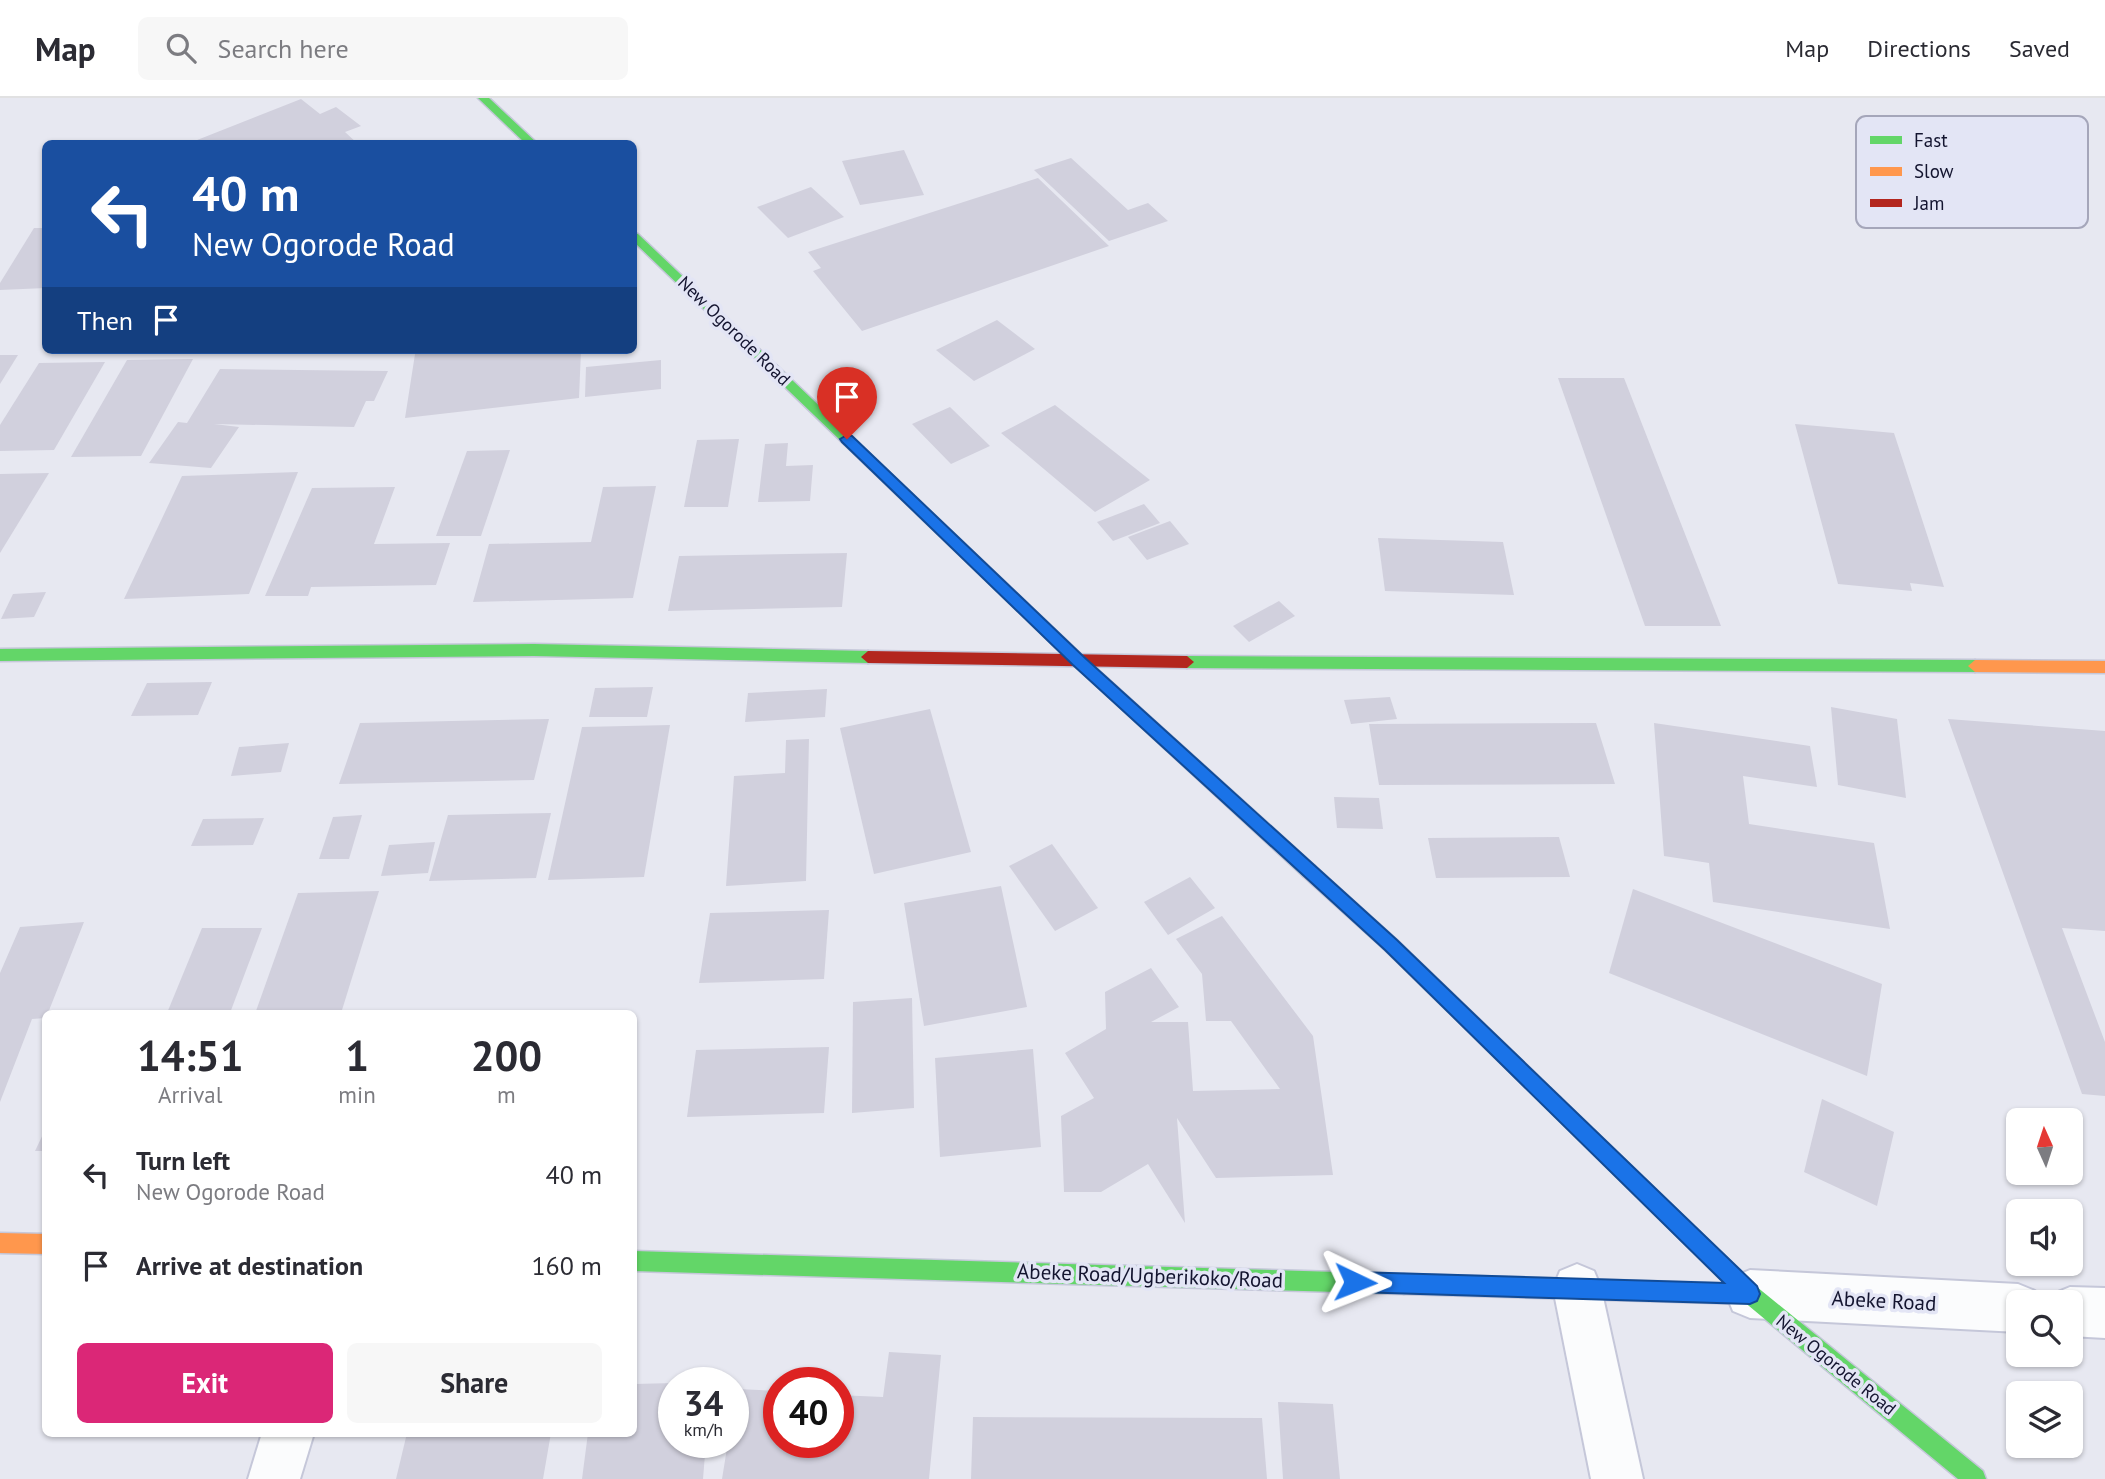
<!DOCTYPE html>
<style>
body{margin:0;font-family:"PT Sans",sans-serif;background:#f7f7f7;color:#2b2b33;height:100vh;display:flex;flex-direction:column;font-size:26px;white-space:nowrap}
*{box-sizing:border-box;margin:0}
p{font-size:23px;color:#7c7c81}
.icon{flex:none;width:38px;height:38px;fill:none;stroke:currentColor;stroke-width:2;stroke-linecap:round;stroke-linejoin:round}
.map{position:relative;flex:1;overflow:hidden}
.sheet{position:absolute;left:42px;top:912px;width:595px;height:427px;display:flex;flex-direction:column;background:#fff;border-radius:10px;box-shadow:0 2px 5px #0004}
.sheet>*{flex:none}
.guide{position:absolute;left:42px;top:42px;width:595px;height:214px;border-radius:10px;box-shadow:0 2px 5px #0004;background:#1a4fa0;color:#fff;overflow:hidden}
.needle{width:46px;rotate:357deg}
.tools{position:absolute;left:2006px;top:1010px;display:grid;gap:14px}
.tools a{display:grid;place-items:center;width:77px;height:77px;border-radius:10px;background:#fff;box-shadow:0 2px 5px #0004;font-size:35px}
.speed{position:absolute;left:658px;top:1269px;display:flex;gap:14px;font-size:35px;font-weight:700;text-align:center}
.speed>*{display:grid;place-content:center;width:91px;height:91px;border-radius:50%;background:#fff;box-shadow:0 2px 5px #0004;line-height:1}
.speed small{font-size:18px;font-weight:400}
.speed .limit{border:10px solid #d22;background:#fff;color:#111}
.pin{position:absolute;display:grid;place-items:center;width:60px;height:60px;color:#fff;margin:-72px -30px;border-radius:50% 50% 50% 0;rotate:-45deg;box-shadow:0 0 7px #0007}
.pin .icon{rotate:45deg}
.me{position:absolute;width:77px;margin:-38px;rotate:92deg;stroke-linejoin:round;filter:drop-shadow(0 0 5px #0008)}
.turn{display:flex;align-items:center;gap:24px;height:147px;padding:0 35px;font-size:32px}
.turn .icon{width:91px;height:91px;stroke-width:2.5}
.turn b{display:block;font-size:49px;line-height:60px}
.then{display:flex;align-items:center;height:66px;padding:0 35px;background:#0003;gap:14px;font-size:26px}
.eta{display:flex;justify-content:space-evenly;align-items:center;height:119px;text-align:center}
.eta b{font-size:42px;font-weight:600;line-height:49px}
.cta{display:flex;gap:14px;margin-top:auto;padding:14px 35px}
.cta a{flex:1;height:80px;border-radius:10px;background:#db2777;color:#fff;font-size:28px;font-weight:600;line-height:80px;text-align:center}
.cta a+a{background:#f7f7f7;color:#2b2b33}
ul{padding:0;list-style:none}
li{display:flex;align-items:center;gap:21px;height:91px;padding:0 35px}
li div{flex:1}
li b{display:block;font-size:26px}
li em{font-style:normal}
header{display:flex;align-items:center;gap:42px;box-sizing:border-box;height:98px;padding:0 35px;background:#fff;border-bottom:2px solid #e1e1e2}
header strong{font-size:33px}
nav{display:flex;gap:38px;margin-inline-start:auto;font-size:24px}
.search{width:490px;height:63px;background:#f7f7f7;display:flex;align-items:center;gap:18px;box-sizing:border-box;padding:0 24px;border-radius:10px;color:#7c7c81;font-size:26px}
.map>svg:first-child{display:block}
.building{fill:#d1d0dd}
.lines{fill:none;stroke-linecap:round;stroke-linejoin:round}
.street-casing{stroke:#c5c7d9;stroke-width:4}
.fast-casing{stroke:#c5c7d9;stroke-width:3}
.slow-casing{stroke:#c5c7d9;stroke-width:3}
.jam-casing{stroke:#c5c7d9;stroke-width:3}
.street{fill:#fbfcfd;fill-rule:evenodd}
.fast{fill:#63d668;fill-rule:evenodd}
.slow{fill:#ff974d;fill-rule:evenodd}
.jam{fill:#b3261e;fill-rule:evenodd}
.route{fill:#1a73e8;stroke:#114b97;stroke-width:2}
.labels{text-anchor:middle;stroke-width:7;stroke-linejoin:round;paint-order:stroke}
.street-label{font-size:18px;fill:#13142f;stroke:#e3e5f5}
.near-street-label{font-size:21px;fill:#13142f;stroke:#e3e5f5}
.key{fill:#e3e5f5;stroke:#a5a6ba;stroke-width:2}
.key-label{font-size:19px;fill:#13142f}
</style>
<header>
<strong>Map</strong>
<div class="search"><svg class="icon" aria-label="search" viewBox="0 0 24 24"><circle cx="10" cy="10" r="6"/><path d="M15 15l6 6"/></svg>Search here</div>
<nav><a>Map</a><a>Directions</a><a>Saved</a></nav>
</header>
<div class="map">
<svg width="2105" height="1381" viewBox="0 0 2105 1381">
<rect width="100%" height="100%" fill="#e7e8f1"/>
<!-- building -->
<g class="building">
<polygon points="301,1 320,16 336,9 361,28 345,34 358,46 187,46"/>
<polygon points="904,52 924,97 860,107 842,63"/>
<polygon points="1071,60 1128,112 1148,105 1168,123 1109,143 1034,72"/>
<polygon points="1038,80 1109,148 862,233 813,173 821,170 808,154"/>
<polygon points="811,89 844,119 788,140 757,109"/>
<polygon points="34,130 46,130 46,190 0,192 0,185"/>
<polygon points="997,222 1035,251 974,283 936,252"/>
<polygon points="454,252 581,252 579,300 405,320 415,256"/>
<polygon points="0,257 18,257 0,286"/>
<polygon points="193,261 141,358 71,359 127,262"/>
<polygon points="661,262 661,291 585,299 586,269"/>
<polygon points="105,264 54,352 0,353 0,327 39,265"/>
<polygon points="220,271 388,273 374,303 366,303 354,329 214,326 239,329 211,370 149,365 178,324 187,325"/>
<polygon points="1558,280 1624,280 1721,528 1645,528"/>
<polygon points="1055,307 1150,382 1095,414 1001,335"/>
<polygon points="950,309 990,348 951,366 912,326"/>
<polygon points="1795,326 1894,335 1944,489 1910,485 1912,493 1838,486"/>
<polygon points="739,341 728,409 684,409 697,342"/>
<polygon points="788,345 786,368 813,367 810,403 758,404 765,346"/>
<polygon points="510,352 481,438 436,438 467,353"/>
<polygon points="298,374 249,496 124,501 182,378"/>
<polygon points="49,375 0,455 0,376"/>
<polygon points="656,388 633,500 473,504 489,446 591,444 603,389"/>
<polygon points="395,389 374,446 450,445 436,487 311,489 308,498 265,498 312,390"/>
<polygon points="1144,406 1160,425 1113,443 1097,424"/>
<polygon points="1170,423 1189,446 1147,462 1128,439"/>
<polygon points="1378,440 1503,444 1514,497 1385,493"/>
<polygon points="847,455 842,509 668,513 679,458"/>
<polygon points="46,494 34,519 1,521 13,496"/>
<polygon points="1279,503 1295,518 1249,544 1233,528"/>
<polygon points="212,584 198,617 131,618 147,585"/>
<polygon points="653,589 647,619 589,619 595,590"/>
<polygon points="827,591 825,619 745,624 748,595"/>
<polygon points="1390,599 1397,621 1351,626 1344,602"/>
<polygon points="1831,609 1897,621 1906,700 1838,687"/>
<polygon points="930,611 971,754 874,776 840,630"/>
<polygon points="549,621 534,682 339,686 360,625"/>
<polygon points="1948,621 2105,633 2105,833 2062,830 2105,944 2105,998 2082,996"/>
<polygon points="1596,625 1615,686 1379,687 1369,626"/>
<polygon points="1654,625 1810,648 1817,689 1743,678 1749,726 1874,745 1890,831 1713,804 1709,765 1664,758"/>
<polygon points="670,627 644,779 548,782 582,629"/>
<polygon points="809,641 806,783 726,788 734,678 785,675 786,642"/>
<polygon points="289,645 281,674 231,678 239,649"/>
<polygon points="1334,699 1379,700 1383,731 1337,730"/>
<polygon points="551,715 536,780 429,783 448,717"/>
<polygon points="362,717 349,761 319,761 333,719"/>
<polygon points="264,720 253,747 191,748 203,721"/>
<polygon points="1559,739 1570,779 1436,780 1428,740"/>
<polygon points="435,744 428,775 381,778 389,747"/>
<polygon points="1052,746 1098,810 1055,833 1009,768"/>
<polygon points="1190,779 1215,810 1168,837 1144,804"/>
<polygon points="1001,788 1027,909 924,928 904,805"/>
<polygon points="1633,791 1882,886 1867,978 1609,875"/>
<polygon points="379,793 342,912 256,913 298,795"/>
<polygon points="829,812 824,881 699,885 710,815"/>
<polygon points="1222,818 1313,938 1333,1077 1216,1080 1177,1020 1185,1125 1148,1066 1101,1094 1064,1094 1061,1018 1094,1000 1065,955 1106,931 1105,894 1151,870 1179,909 1151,924 1188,924 1193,993 1280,991 1231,923 1206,923 1202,876 1176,841"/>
<polygon points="84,824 48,915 46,915 46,920 32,921 0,1004 0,875 20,829"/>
<polygon points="202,830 262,830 230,915 167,915"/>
<polygon points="912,900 914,1010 852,1015 853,904"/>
<polygon points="829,949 824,1015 687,1019 696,952"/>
<polygon points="1033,951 1041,1049 940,1059 935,960"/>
<polygon points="1822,1001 1894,1034 1877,1108 1804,1074"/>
<polygon points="46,1030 46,1053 35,1053"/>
<polygon points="889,1254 941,1257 929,1381 722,1381 728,1344 733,1344 733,1316 738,1291 779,1293 779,1344 838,1344 838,1297 883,1299"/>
<polygon points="674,1285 674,1344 706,1344 703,1381 582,1381 588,1335 634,1335 634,1286"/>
<polygon points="1278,1304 1333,1306 1340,1381 1283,1381"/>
<polygon points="973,1319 1262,1320 1267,1381 971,1381"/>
<polygon points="407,1335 551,1335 543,1381 396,1381"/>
</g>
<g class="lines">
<!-- street casing -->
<g class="street-casing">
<g id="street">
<polygon points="1577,1166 1594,1173 1601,1190 1643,1381 1591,1381 1553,1190 1560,1173"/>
<polygon points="1750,1172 2018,1186 2035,1193 2040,1204 2018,1204 2018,1234 1750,1220 1733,1213 1726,1196 1733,1179"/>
<polygon points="2070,1189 2105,1190 2105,1240 2070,1238 2070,1204 2049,1204 2053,1196"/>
<polygon points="262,1335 314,1335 300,1381 248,1381"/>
</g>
</g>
<!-- fast casing -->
<g class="fast-casing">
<g id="fast">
<polygon points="478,0 489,0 538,46 526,46"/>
<polygon points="634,135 638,136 1084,559 1315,768 1317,773 1315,778 1309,780 1303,778 1074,567 634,144"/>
<polygon points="534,546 868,553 875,559 868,565 534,558 0,563 0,551"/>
<polygon points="1187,558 1975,562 1982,568 1975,574 1187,570 1180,564"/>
<polygon points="1554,996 1560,999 1757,1189 1983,1373 1986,1381 1958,1381 1743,1203 1548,1011 1545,1005 1548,999"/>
<polygon points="634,1153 1404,1176 1411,1179 1414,1186 1411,1193 1404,1196 634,1173"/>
</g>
</g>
<!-- slow casing -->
<g class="slow-casing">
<g id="slow">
<polygon points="1975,562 2105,563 2105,575 1975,574 1968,568"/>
<polygon points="1309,766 1315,768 1397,842 1560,999 1563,1005 1560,1011 1554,1014 1548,1011 1385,852 1303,778 1301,773 1303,768"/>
<polygon points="0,1135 46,1136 46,1156 0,1155"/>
<polygon points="1404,1176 1750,1186 1757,1189 1760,1196 1757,1203 1750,1206 1404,1196 1397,1193 1394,1186 1397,1179"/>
</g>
</g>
<!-- jam casing -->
<g class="jam-casing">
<polygon id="jam" points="868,553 1187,558 1194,564 1187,570 868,565 861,559"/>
</g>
<!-- street -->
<use href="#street" class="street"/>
<!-- fast -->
<use href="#fast" class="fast"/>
<!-- slow -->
<use href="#slow" class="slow"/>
<!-- jam -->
<use href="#jam" class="jam"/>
</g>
<!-- route -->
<polygon class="route" points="847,337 852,338 1084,559 1397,842 1757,1188 1760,1196 1757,1203 1750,1206 1355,1194 1348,1191 1345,1184 1348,1177 1355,1174 1724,1185 1385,852 1073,567 842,344 840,341"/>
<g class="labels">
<!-- street labels -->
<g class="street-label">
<text transform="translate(734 233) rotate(44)" y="6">New Ogorode Road</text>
<text transform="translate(1836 1267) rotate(39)" y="6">New Ogorode Road</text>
</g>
<!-- near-street labels -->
<g class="near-street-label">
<text transform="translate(1150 1178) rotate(2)" y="7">Abeke Road/Ugberikoko/Road</text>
<text transform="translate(1884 1203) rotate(3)" y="7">Abeke Road</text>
</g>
</g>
<!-- legend -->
<rect x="1856" y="18" width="232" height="112" rx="10" class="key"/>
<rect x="1870" y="38" width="32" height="8" fill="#63d668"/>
<rect x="1870" y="69" width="32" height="9" fill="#ff974d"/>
<rect x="1870" y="101" width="32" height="8" fill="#b3261e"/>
<g class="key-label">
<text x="1914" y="49">Fast</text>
<text x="1914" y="80">Slow</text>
<text x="1914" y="112">Jam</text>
</g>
</svg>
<div class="tools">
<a><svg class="needle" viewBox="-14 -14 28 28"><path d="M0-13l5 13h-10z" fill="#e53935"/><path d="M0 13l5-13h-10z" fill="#7c7c81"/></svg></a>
<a><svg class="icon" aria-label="sound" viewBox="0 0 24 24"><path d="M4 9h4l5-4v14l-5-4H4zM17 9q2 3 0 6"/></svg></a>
<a><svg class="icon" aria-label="search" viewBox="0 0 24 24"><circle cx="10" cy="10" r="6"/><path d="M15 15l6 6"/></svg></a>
<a><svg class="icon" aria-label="layers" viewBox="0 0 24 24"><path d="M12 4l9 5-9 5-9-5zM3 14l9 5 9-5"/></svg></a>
</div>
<div class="speed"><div>34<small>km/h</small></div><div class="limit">40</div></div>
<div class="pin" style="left:847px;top:341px;background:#d93025"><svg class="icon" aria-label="arrive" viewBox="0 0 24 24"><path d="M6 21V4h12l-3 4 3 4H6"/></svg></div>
<svg class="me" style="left:1355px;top:1184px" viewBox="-20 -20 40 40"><path d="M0-17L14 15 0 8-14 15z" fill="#1a73e8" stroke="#fff" stroke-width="4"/></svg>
<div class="guide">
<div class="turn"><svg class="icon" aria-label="left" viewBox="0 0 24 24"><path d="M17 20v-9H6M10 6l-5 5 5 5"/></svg><div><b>40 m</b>New Ogorode Road</div></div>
<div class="then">Then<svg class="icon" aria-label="arrive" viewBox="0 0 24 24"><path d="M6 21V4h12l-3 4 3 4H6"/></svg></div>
</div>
<section class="sheet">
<div class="eta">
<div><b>14:51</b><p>Arrival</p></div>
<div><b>1</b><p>min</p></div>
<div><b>200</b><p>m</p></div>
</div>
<ul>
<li><svg class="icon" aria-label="left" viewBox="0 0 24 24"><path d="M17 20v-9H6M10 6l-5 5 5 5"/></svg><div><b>Turn left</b><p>New Ogorode Road</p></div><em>40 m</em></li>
<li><svg class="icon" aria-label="arrive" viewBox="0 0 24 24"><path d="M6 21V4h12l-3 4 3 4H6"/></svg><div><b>Arrive at destination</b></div><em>160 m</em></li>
</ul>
<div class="cta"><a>Exit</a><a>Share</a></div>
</section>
</div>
